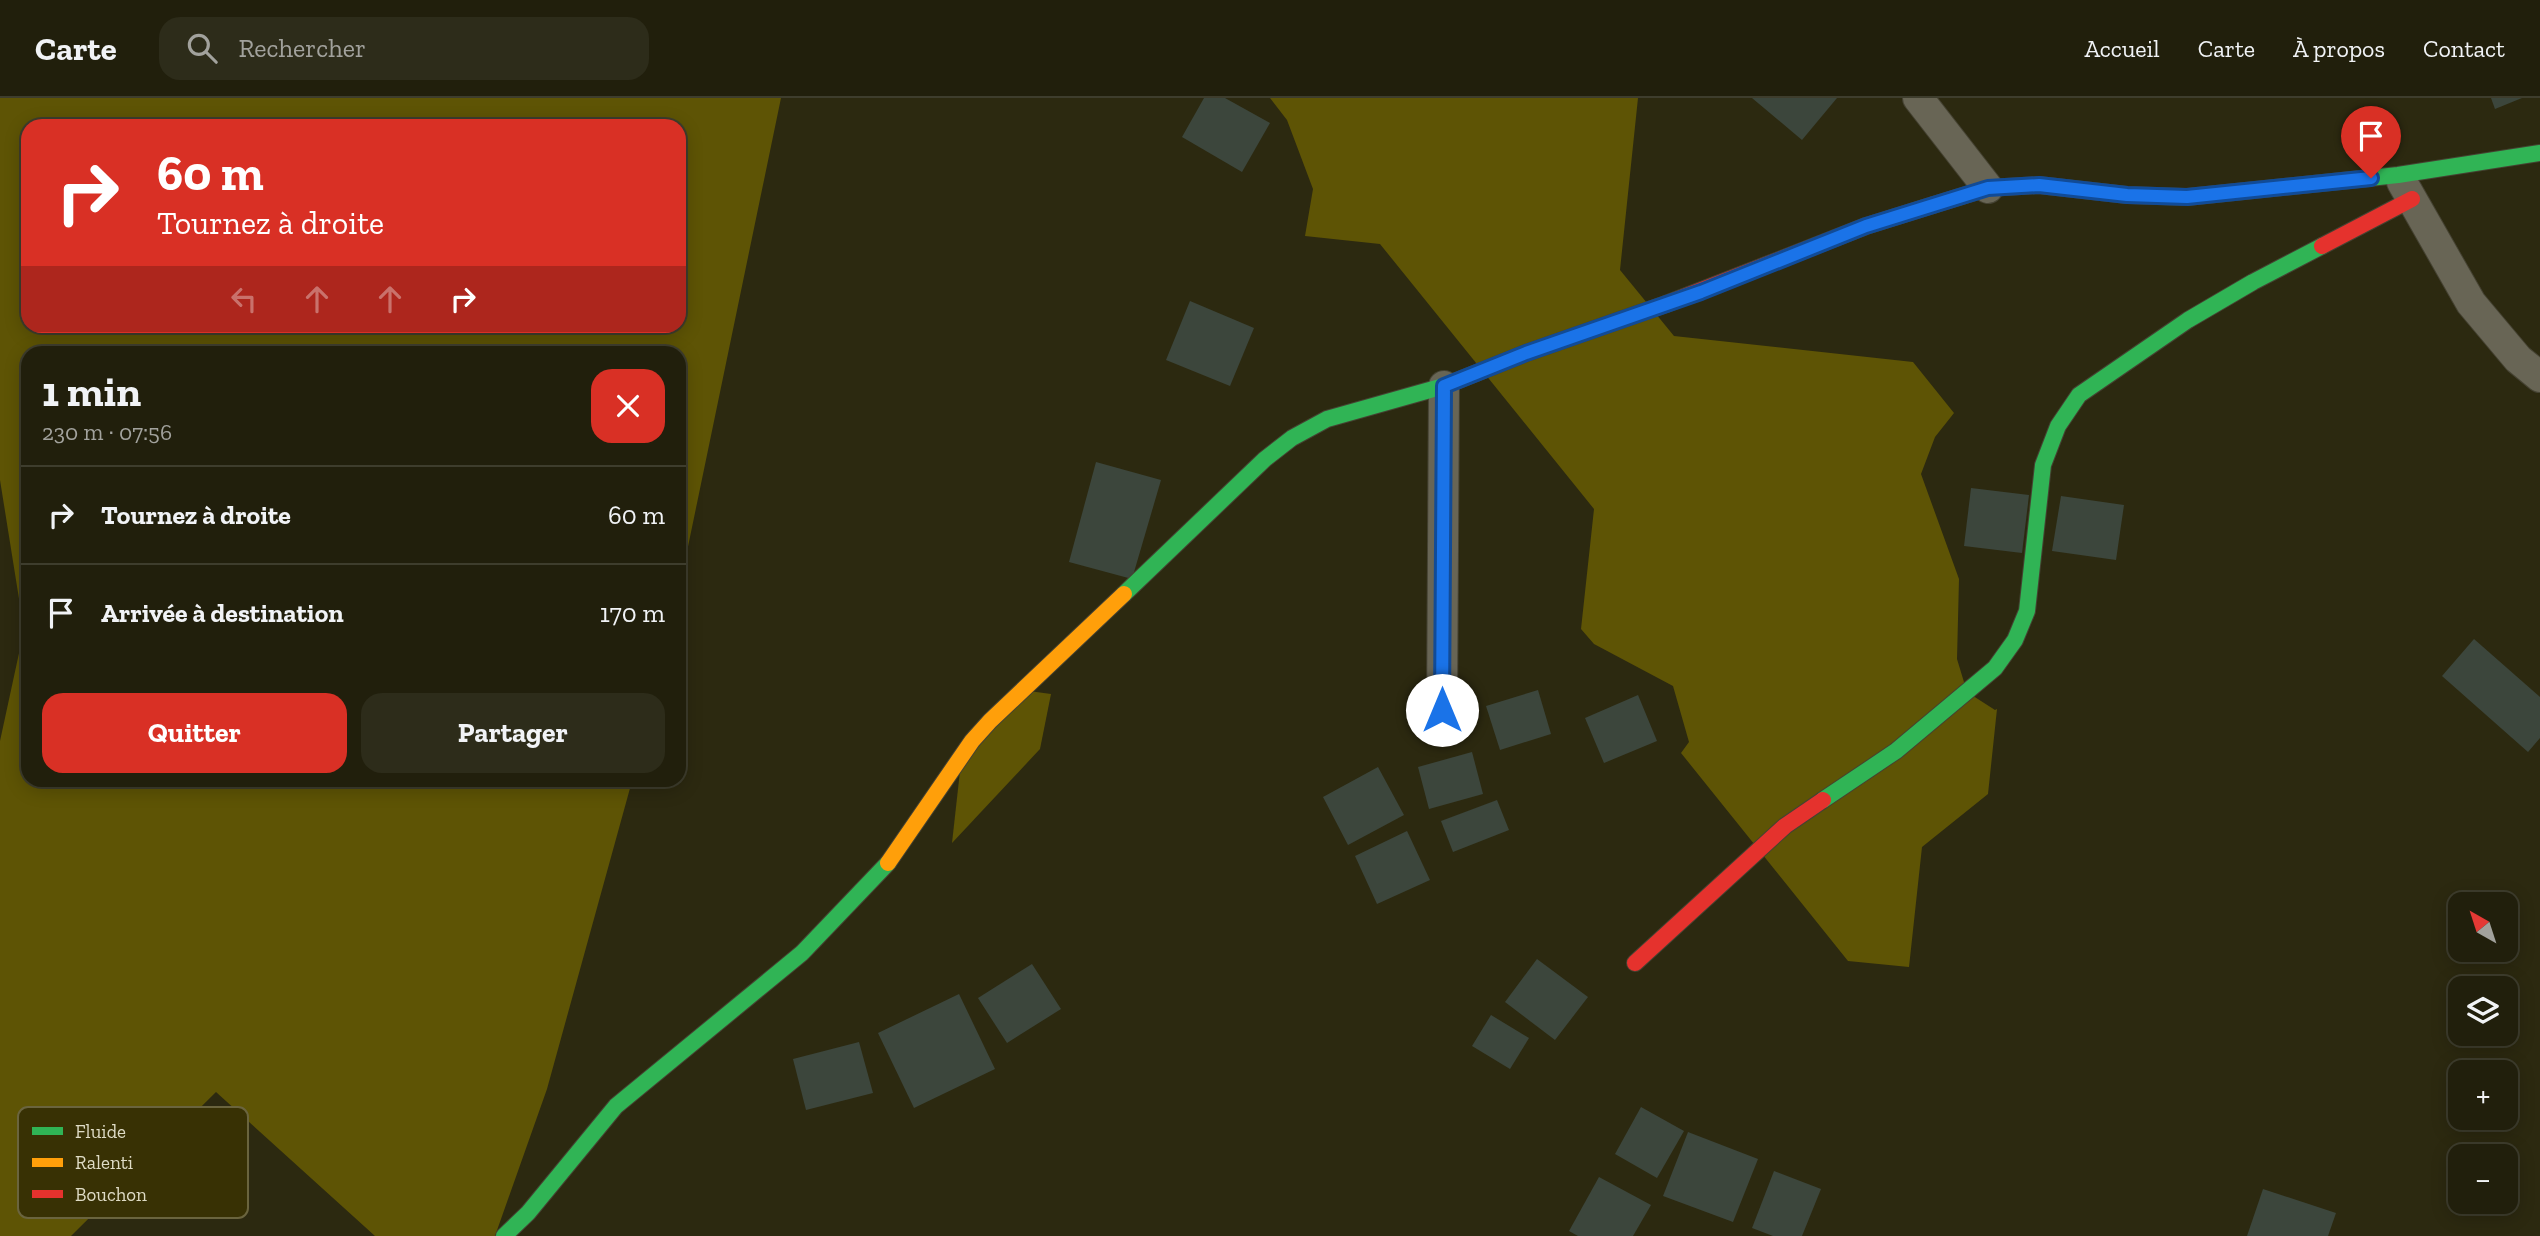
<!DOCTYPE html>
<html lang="fr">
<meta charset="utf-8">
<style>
body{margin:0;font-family:"Zilla Slab",serif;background:#2d2c1a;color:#f1f3f6;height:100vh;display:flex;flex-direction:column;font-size:26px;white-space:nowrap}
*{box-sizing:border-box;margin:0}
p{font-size:23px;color:#a2a29d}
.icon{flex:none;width:38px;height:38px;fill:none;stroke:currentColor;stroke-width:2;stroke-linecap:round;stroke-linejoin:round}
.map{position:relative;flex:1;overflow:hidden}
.side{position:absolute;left:21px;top:248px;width:665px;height:441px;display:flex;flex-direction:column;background:#211f0c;border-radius:21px;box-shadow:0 4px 18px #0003,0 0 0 2px #3e3d2d}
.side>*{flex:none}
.banner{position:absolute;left:21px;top:21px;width:665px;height:214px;border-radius:21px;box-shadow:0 4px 18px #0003,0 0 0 2px #3e3d2d;background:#d93025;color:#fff;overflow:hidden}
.needle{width:46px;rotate:321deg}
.fabs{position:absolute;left:2448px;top:794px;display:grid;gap:14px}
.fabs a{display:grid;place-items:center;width:70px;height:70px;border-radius:14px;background:#211f0c;box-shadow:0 4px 18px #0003,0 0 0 2px #3e3d2d;font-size:35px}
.pin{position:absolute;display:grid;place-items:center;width:60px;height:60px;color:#fff;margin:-72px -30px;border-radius:50% 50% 50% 0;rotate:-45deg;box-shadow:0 0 7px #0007}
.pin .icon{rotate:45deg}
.me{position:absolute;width:77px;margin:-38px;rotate:0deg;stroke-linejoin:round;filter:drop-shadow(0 0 5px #0008)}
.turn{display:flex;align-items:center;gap:24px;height:147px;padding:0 21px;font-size:32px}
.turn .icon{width:91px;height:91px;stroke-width:2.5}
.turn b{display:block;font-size:49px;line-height:60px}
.lanes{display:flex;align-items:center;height:66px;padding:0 21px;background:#0003;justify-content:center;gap:35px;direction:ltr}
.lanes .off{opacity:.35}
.round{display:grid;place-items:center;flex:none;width:74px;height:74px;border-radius:21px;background:#2d2c1a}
.headline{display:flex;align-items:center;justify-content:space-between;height:119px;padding:0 21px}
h1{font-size:42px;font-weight:800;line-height:52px}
.cta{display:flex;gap:14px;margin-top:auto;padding:14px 21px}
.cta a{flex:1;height:80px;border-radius:21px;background:#d93025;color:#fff;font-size:28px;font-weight:800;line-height:80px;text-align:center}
.cta a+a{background:#2d2c1a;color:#f1f3f6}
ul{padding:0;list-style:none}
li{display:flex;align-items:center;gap:21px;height:98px;padding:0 21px;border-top:2px solid #3e3d2d}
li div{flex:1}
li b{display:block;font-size:26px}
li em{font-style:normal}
header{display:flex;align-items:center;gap:42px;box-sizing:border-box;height:98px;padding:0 35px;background:#211f0c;border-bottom:2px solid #3e3d2d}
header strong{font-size:33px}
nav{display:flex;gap:38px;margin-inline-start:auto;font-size:24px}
.search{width:490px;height:63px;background:#2d2c1a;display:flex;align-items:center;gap:18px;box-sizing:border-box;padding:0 24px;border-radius:21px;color:#a2a29d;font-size:26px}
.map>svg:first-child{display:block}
.green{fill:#5e5405;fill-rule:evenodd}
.building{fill:#3c463c}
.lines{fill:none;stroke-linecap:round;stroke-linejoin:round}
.street-casing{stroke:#454232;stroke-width:32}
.fast-casing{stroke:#454232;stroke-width:18}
.slow-casing{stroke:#454232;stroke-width:18}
.jam-casing{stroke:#454232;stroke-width:18}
.street{stroke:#686555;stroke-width:30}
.fast{stroke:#30b455;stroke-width:16}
.slow{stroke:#ff9f0a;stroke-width:16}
.jam{stroke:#e5322d;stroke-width:16}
.route-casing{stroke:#114b97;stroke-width:18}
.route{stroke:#1a73e8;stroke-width:12}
.key{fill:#383104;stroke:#6a643e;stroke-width:2}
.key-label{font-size:19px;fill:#dfdcc6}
</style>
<header>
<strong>Carte</strong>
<div class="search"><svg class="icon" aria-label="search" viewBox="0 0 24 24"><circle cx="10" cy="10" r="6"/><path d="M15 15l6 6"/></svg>Rechercher</div>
<nav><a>Accueil</a><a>Carte</a><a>À propos</a><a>Contact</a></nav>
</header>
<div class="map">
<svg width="2540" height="1138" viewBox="0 0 2540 1138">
<rect width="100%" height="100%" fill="#2c2910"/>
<!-- green -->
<g class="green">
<path d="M 0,0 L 781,0 L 679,492 L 679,256 L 28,256 L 28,682 L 632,683 L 547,991 L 495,1138 L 375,1138 L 216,994 L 71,1138 L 0,1138 L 0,643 L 24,532 L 0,382 ZM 28,28 L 679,28 L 679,228 L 28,228 Z"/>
<polygon points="1270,0 1638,0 1620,172 1674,238 1913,264 1954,315 1935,339 1921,376 1959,481 1957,561 1967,594 1995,612 1997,611 1988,696 1922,749 1909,869 1848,863 1681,655 1689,644 1673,588 1594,546 1581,531 1594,411 1380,146 1305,138 1313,91 1287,22"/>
<polygon points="1029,593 1051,596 1040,651 952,745 963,646"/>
</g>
<!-- building -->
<g class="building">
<polygon points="1204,0 1225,0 1270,25 1242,74 1182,39"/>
<polygon points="1752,0 1837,0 1802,42"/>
<polygon points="2491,0 2522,0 2495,11"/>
<polygon points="1190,203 1254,230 1230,288 1166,262"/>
<polygon points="1096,364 1161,382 1132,481 1069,464"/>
<polygon points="1971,390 2029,397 2022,455 1964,448"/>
<polygon points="2061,398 2124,407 2116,462 2052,453"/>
<polygon points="2474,541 2540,599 2540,640 2528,654 2442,578"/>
<polygon points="1538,592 1551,636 1500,652 1486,608"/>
<polygon points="1638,597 1657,643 1604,665 1585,620"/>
<polygon points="1472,654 1483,696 1429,711 1418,669"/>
<polygon points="1378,669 1404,717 1348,747 1323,699"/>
<polygon points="1497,702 1509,732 1453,754 1441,723"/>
<polygon points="1407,733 1430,782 1377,806 1355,758"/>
<polygon points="1537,861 1588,899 1555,942 1505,904"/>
<polygon points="1032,866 1061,911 1007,945 978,900"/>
<polygon points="959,896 995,971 914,1010 878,935"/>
<polygon points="1491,917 1529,940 1510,971 1472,948"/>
<polygon points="859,944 873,995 806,1012 793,961"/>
<polygon points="1641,1009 1684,1033 1657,1080 1615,1056"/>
<polygon points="1688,1034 1758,1061 1733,1124 1663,1098"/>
<polygon points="1774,1073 1821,1091 1802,1138 1773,1138 1752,1130"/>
<polygon points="1599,1079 1651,1107 1633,1138 1578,1138 1569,1133"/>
<polygon points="2263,1091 2336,1115 2328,1138 2247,1138"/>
</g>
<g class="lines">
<!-- street casing -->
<g class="street-casing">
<g id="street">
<polyline points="1918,0 1988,90"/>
<polyline points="2402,84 2471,205 2518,261 2540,279"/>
<polyline points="1442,612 1444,288"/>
</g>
</g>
<!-- fast casing -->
<g class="fast-casing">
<g id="fast">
<polyline points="1933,107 1988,90 2039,87 2127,97 2187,99 2398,77 2540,55"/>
<polyline points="1124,496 1265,361 1292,340 1327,321 1444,288 1526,255 1666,206"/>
<polyline points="1823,702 1896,653 1995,570 2015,542 2027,513 2043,367 2058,328 2079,297 2188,222 2253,184 2322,148"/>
<polyline points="504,1138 528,1115 616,1008 802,855 888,765"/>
</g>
</g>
<!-- slow casing -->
<g class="slow-casing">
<polyline id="slow" points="888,765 972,643 990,623 1124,496"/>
</g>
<!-- jam casing -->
<g class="jam-casing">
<g id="jam">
<polyline points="2322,148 2412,101"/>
<polyline points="1666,206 1866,128 1933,107"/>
<polyline points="1635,865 1785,728 1823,702"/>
</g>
</g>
<!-- street -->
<use href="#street" class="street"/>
<!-- fast -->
<use href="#fast" class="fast"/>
<!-- slow -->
<use href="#slow" class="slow"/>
<!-- jam -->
<use href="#jam" class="jam"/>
</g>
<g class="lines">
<!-- route casing -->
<g class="route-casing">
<polyline id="route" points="1442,612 1444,288 1526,255 1701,194 1866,128 1988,90 2039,87 2127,97 2187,99 2371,80"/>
</g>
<!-- route -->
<use href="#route" class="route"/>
</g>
<!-- legend -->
<rect x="18" y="1009" width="230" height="111" rx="10" class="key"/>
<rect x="32" y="1029" width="31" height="8" fill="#30b455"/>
<rect x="32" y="1060" width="31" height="9" fill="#ff9f0a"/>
<rect x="32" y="1092" width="31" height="8" fill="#e5322d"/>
<g class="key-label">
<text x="75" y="1040">Fluide</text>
<text x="75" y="1071">Ralenti</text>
<text x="75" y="1103">Bouchon</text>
</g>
</svg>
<div class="fabs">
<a><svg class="needle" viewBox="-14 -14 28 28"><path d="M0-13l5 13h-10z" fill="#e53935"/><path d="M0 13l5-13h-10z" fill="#a2a29d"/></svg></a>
<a><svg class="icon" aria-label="layers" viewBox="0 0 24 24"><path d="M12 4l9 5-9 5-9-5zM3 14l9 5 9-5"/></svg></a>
<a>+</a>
<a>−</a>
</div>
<div class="pin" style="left:2371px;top:80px;background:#d93025"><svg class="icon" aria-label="arrive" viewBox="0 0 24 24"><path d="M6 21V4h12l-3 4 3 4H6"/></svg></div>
<svg class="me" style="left:1442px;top:612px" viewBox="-20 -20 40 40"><circle r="19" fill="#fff"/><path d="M0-13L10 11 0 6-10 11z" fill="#1a73e8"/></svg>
<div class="banner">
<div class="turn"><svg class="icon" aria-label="right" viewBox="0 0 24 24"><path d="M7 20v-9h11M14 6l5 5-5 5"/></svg><div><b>60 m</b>Tournez à droite</div></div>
<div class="lanes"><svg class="icon off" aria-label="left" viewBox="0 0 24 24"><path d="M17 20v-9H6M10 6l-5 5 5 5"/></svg><svg class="icon off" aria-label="ahead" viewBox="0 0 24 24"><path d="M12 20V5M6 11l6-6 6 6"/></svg><svg class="icon off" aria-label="ahead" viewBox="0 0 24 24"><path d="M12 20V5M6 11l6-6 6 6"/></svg><svg class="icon" aria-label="right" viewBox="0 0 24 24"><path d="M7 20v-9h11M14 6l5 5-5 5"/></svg></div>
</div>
<section class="side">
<div class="headline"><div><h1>1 min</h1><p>230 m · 07:56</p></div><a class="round" style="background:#d93025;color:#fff"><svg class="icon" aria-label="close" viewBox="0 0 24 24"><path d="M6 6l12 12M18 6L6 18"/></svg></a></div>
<ul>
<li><svg class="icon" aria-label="right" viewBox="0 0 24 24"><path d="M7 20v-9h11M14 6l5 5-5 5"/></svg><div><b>Tournez à droite</b></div><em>60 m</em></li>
<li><svg class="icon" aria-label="arrive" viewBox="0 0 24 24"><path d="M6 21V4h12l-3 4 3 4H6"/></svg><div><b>Arrivée à destination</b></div><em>170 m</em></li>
</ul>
<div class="cta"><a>Quitter</a><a>Partager</a></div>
</section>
</div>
